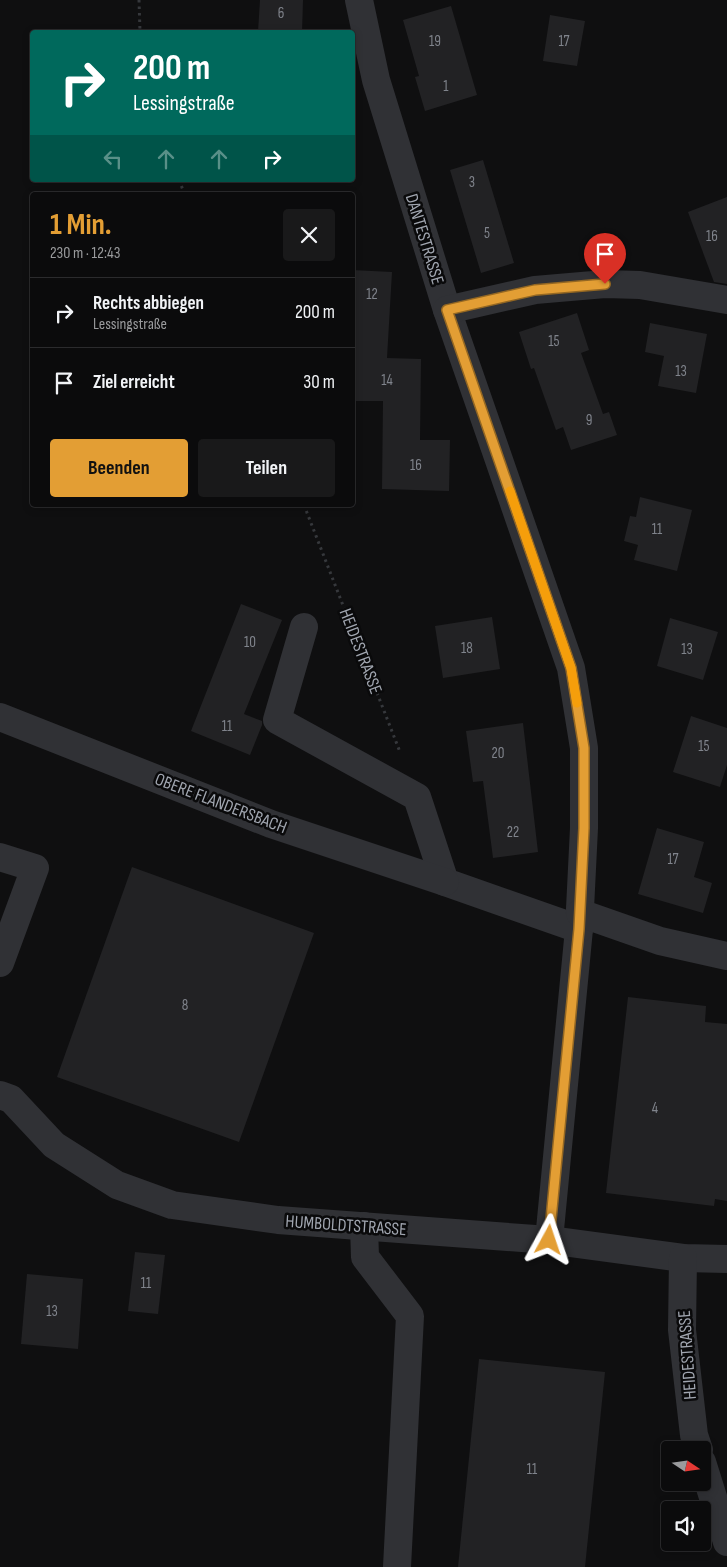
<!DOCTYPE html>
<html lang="de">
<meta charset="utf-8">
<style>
body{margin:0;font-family:"Sofia Sans Condensed",sans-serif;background:#19191a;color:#f1f3f6;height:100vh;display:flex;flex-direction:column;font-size:19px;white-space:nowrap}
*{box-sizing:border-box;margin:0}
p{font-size:16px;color:#9a9b9d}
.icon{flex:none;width:28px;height:28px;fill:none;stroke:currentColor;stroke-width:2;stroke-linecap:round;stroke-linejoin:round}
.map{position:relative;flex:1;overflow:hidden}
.drawer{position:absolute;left:30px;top:192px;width:325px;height:315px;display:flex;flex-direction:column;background:#0b0b0c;border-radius:5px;box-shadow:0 2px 8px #0003,0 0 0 1px #2b2b2d}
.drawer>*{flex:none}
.top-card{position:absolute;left:30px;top:30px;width:325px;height:152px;border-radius:5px;box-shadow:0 2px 8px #0003,0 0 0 1px #2b2b2d;background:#00695c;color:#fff;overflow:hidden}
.needle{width:32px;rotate:103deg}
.controls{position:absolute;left:661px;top:1441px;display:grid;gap:10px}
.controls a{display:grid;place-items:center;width:50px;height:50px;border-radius:5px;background:#0b0b0c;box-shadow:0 2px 8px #0003,0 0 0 1px #2b2b2d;font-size:25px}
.pin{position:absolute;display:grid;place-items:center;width:42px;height:42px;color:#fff;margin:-51px -21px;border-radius:50% 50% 50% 0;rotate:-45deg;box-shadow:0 0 5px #0007}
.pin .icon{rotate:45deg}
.me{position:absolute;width:55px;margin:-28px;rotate:5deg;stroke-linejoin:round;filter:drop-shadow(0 0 4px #0008)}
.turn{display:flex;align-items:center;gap:18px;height:105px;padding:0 20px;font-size:22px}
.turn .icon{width:65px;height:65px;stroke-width:2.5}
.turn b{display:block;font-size:35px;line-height:42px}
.lanes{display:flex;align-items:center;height:48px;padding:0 20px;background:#0003;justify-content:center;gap:25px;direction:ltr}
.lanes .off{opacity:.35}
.round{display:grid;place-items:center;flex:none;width:52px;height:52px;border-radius:5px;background:#19191a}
.head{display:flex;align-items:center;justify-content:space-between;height:85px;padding:0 20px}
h1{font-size:30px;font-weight:700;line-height:38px;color:#e39e34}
.button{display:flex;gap:10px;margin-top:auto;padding:10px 20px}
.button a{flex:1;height:58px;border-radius:5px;background:#e39e34;color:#111;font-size:20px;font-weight:700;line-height:58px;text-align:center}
.button a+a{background:#19191a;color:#f1f3f6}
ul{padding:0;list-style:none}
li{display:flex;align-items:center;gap:15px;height:70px;padding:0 20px;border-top:1px solid #2b2b2d}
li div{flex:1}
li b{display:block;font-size:19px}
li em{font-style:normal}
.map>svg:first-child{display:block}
.building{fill:#222224}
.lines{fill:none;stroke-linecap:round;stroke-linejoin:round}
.path{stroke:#36383c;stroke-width:3;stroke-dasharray:2.5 4;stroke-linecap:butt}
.minor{stroke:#303135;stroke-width:28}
.route-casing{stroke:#946722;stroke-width:12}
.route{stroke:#e39e34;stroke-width:9}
.slow{stroke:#f59e0b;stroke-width:9}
.labels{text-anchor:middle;stroke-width:5;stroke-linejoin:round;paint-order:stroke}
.number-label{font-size:15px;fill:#80848c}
.street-label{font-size:18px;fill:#a1a6b0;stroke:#0a0a0b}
</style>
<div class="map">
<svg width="727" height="1567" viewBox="0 0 727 1567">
<rect width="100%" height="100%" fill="#0f0f10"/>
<!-- building -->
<g class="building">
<polygon points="260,0 303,0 302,32 258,32"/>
<polygon points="451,6 477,95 425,111 415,77 419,76 403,20"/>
<polygon points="550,15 585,21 577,66 543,61"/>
<polygon points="483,160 514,263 481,273 450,170"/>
<polygon points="727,197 727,284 714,282 688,212"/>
<polygon points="352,270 392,272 387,358 421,359 420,440 450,440 449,491 382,489 383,401 352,401"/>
<polygon points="577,313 589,350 581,353 603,414 609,412 617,435 571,450 563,427 556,430 534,368 531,369 519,332"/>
<polygon points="650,323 707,334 696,393 658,386 664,356 645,352"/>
<polygon points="640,497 692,510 677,571 634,560 638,545 624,541 630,516 636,517"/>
<polygon points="241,604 282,620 244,714 262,721 262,725 250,755 191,731"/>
<polygon points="492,617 500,669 443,678 435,626"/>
<polygon points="670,618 718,632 703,680 657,666"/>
<polygon points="691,716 727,728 727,765 720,787 673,772"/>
<polygon points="523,723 538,852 493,858 483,781 473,782 466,731"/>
<polygon points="657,828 704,842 694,877 712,883 703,913 638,894"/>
<polygon points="132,867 314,933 239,1142 57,1077"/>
<polygon points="628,997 706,1006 705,1022 727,1024 727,1201 715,1199 714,1206 606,1193"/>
<polygon points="135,1252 165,1255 158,1314 128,1311"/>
<polygon points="27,1274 83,1279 78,1349 21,1344"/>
<polygon points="479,1359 605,1372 585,1567 458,1567"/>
</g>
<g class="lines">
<!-- path -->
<g class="path">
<polyline points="139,0 140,32"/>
<polyline points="179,180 185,195"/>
<polyline points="304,505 400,752"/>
</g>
<!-- minor -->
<g class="minor">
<polyline points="359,0 376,80 447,310 571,668 584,748 584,828 579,929 549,1240"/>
<polyline points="447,310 535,290 605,284 640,285 727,300"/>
<polyline points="304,627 277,720 417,797 445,882 579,929"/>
<polyline points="0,717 271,824 445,882"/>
<polyline points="0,857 35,868 0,963"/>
<polyline points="580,913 660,941 727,956"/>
<polyline points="0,1095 11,1099 54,1145 117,1185 172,1205 278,1220 549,1240 683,1258 727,1259"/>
<polyline points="364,1226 365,1257 410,1316 397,1567"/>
<polyline points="683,1258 682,1330 694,1435 699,1450"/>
<polyline points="702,1462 727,1542"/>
</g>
</g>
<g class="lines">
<!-- route casing -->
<g class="route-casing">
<polyline id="route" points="549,1240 579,929 584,828 584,748 571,668 447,310 535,290 605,284"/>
</g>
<!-- route -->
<use href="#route" class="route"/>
<!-- slow -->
<polyline class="slow" points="510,491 571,668 577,703"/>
</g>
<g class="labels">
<!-- number labels -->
<g class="number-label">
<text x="281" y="18">6</text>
<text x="435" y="46">19</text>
<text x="564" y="46">17</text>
<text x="446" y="91">1</text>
<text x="472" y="187">3</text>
<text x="487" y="238">5</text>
<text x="712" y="241">16</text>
<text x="372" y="299">12</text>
<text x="554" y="346">15</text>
<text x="681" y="376">13</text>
<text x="387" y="385">14</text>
<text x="589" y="425">9</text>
<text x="416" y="470">16</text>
<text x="657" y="534">11</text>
<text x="250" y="647">10</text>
<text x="467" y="653">18</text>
<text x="687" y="654">13</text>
<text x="227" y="731">11</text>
<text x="704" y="751">15</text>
<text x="498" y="758">20</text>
<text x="513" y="837">22</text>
<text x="673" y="864">17</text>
<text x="185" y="1010">8</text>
<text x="655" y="1113">4</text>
<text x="146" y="1288">11</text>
<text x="52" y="1316">13</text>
<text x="532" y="1474">11</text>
</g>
<!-- street labels -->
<g class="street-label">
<text transform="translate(425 239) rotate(73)" y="6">DANTESTRASSE</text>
<text transform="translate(361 651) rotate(69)" y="6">HEIDESTRASSE</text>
<text transform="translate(221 803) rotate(21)" y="6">OBERE FLANDERSBACH</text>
<text transform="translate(346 1225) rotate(4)" y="6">HUMBOLDTSTRASSE</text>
<text transform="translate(687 1355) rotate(-94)" y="6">HEIDESTRASSE</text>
</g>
</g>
</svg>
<div class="controls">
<a><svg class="needle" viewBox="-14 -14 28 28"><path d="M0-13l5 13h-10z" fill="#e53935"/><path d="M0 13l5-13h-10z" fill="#9a9b9d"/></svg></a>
<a><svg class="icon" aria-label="sound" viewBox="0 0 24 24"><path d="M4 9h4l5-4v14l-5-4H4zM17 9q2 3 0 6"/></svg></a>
</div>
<div class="pin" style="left:605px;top:284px;background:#d93025"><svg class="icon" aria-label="arrive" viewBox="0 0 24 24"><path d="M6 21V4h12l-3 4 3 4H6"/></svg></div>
<svg class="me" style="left:549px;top:1240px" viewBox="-20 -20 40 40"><path d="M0-17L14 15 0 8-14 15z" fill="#e39e34" stroke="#fff" stroke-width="4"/></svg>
<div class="top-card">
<div class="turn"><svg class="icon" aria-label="right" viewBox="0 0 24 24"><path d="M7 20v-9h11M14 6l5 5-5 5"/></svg><div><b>200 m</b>Lessingstraße</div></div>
<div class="lanes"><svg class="icon off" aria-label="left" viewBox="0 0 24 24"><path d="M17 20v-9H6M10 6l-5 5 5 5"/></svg><svg class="icon off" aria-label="ahead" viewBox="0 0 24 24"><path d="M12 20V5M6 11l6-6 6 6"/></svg><svg class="icon off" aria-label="ahead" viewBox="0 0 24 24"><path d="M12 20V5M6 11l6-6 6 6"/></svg><svg class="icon" aria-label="right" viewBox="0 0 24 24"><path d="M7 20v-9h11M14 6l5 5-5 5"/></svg></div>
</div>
<section class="drawer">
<div class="head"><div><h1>1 Min.</h1><p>230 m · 12:43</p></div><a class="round"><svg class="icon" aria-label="close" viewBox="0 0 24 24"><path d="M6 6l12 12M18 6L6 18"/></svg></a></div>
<ul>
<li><svg class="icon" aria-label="right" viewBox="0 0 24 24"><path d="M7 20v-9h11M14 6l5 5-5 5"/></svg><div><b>Rechts abbiegen</b><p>Lessingstraße</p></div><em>200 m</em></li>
<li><svg class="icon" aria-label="arrive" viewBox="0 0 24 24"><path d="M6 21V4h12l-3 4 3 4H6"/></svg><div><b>Ziel erreicht</b></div><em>30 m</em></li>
</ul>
<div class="button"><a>Beenden</a><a>Teilen</a></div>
</section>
</div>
